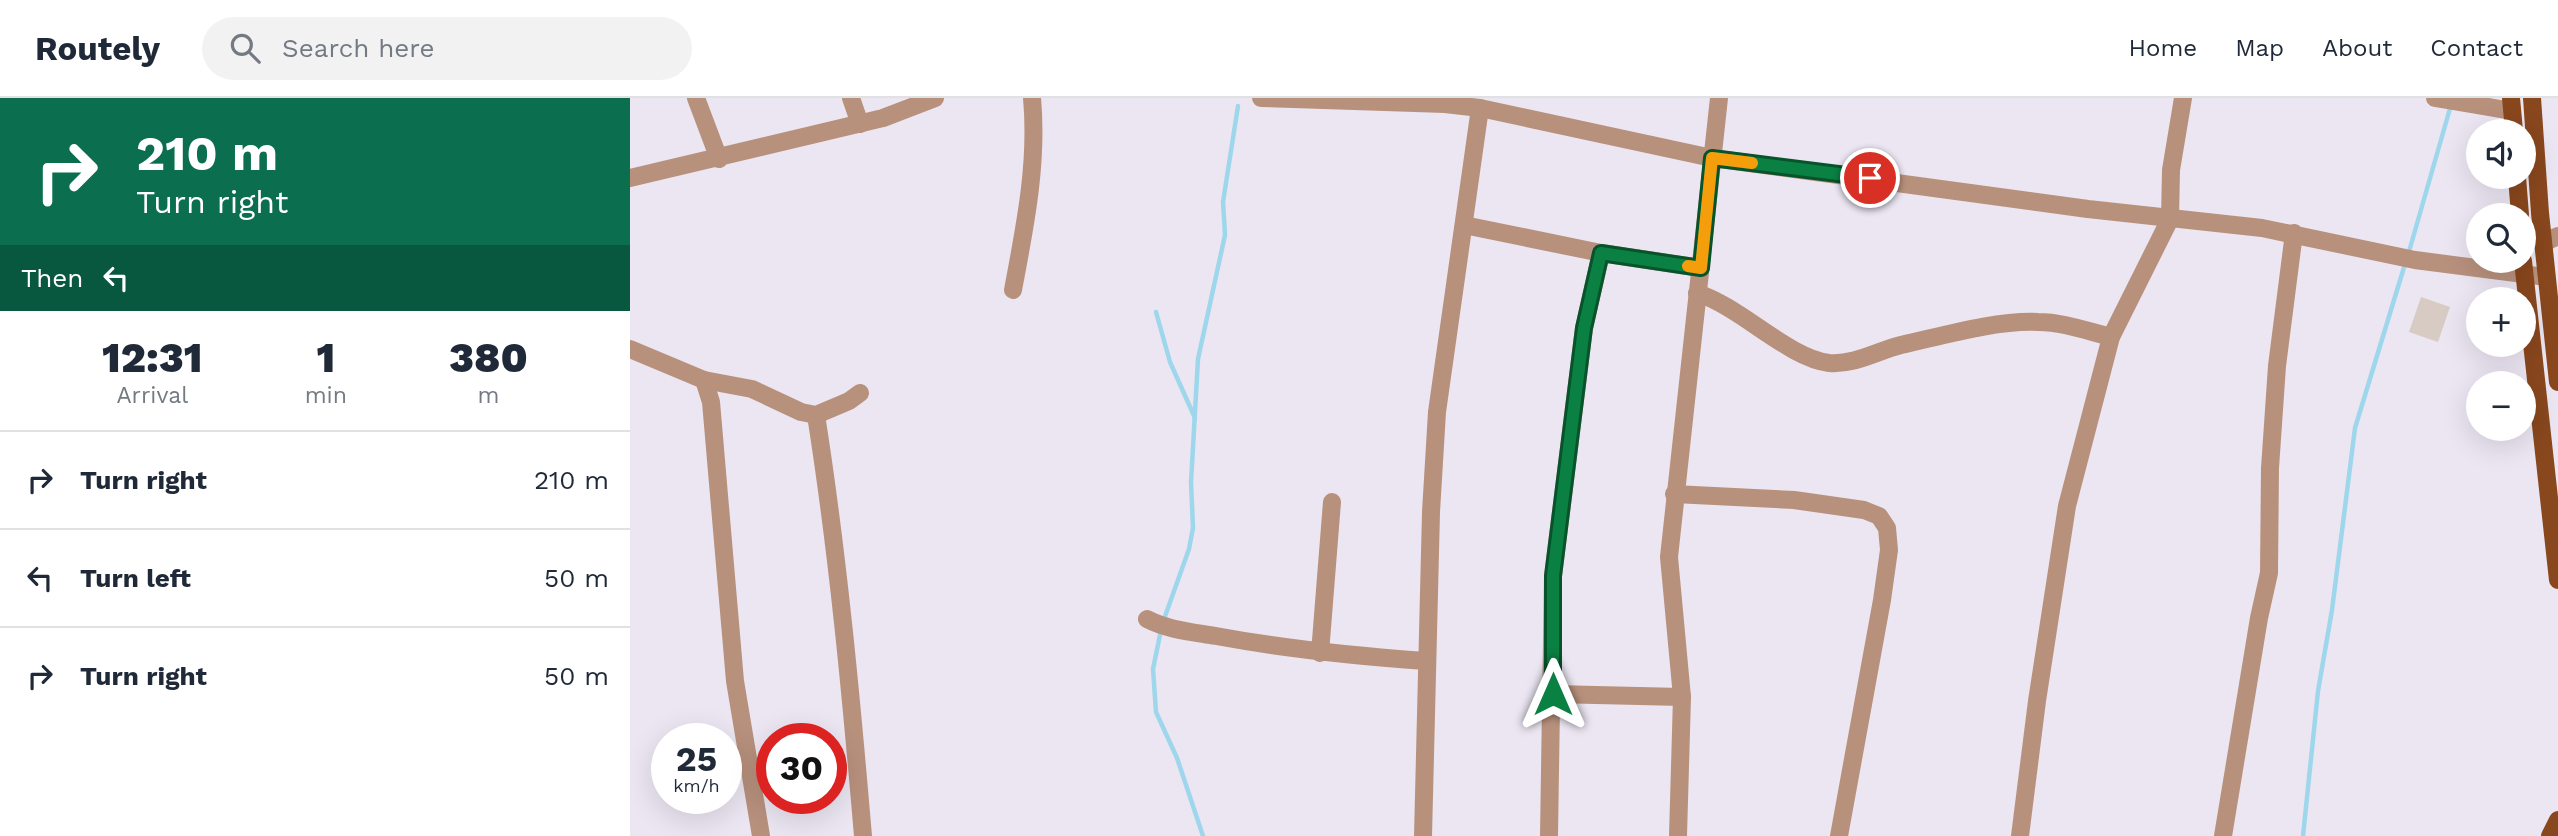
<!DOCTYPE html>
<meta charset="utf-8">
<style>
body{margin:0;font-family:"Work Sans",sans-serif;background:#f2f2f3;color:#1f2937;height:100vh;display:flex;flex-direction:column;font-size:26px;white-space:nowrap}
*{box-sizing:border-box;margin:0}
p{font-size:23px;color:#747a83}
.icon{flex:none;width:38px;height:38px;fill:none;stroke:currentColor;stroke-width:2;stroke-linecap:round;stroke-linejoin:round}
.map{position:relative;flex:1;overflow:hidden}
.drawer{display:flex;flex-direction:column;background:#fff;width:630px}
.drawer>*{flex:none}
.guide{background:#0b6e4f;color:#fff;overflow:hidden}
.buttons{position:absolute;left:1836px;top:21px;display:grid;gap:14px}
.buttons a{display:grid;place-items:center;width:70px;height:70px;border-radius:50%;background:#fff;box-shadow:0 7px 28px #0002;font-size:35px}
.speed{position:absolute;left:21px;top:625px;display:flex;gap:14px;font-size:35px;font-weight:700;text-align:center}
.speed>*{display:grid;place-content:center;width:91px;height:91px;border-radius:50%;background:#fff;box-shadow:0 7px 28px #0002;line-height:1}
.speed small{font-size:18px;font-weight:400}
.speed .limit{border:10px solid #d22;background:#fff;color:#111}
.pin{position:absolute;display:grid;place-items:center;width:60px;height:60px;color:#fff;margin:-30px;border:4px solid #fff;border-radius:50%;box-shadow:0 2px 7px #0007}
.me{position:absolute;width:77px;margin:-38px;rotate:0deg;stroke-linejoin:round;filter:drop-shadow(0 0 5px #0008)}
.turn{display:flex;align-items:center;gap:24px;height:147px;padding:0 21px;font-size:32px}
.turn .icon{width:91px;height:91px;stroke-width:2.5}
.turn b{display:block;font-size:49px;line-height:60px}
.then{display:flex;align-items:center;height:66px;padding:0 21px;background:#0003;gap:14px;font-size:26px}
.eta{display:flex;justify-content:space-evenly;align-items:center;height:119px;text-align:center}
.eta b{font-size:42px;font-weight:800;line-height:49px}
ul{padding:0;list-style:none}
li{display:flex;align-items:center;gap:21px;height:98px;padding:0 21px;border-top:2px solid #e0e1e3}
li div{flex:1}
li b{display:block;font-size:26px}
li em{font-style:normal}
header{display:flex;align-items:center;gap:42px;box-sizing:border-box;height:98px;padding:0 35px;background:#fff;border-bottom:2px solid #e0e1e3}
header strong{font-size:33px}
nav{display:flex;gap:38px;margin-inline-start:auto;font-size:24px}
.search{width:490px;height:63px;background:#f2f2f3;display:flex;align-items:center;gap:18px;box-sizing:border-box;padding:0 24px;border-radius:38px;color:#747a83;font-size:26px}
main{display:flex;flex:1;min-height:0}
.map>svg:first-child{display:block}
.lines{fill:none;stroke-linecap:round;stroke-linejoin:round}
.stream{stroke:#9ed7eb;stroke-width:4.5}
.building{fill:#d7cbc4}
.minor{stroke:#b8917d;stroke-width:18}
.major{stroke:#89471d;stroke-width:18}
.route-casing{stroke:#07532c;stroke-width:18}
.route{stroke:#0b8043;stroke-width:12}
.slow{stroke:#f59e0b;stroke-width:12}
</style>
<header>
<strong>Routely</strong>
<div class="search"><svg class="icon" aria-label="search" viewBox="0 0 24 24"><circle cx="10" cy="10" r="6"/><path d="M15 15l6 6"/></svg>Search here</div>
<nav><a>Home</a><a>Map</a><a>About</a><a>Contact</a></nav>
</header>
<main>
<section class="drawer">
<div class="guide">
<div class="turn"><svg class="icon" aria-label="right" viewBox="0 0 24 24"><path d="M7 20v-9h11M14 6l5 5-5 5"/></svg><div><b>210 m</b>Turn right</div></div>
<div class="then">Then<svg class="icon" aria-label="left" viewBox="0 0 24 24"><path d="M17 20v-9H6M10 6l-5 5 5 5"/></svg></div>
</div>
<div class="eta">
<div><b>12:31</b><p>Arrival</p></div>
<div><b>1</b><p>min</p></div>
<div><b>380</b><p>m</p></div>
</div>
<ul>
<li><svg class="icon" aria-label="right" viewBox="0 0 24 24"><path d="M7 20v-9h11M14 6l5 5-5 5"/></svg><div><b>Turn right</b></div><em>210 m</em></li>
<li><svg class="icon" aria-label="left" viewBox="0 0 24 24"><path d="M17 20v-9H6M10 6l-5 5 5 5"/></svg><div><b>Turn left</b></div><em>50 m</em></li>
<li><svg class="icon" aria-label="right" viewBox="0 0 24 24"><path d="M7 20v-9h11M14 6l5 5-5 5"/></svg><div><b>Turn right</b></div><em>50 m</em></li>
</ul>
</section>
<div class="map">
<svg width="1928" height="738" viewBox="0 0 1928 738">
<rect width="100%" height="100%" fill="#ebe6f2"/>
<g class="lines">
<!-- stream -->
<g class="stream">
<polyline points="1778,157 1821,7"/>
<polyline points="526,214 540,264 565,320"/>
<polyline points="533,524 559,451 563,430 561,384 568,261 595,137 593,104 608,8"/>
<polyline points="531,532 523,571 526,614 547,660 573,738"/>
<polyline points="1673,738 1688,593 1702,512 1725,330 1775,166"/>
</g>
</g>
<!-- building -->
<polygon class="building" points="1791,199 1820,209 1808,244 1779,234"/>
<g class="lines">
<!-- minor -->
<g class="minor">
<polyline points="66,0 89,61"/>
<polyline points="221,0 230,26"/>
<polyline points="631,0 815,6 850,10 1082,60 1458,111 1632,130 1785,162 1916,179"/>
<polyline points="1805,0 1882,13"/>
<polyline points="0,80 253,20 305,0"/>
<polyline points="834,127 971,155 1071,170"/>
<polyline points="1913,145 1928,138"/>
<path d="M 383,192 C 395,128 408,65 402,0"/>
<path d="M 1067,195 C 1111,209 1158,260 1199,265 C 1225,267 1247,253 1271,247 C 1312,238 1366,222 1408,224 C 1433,224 1457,233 1481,239"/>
<polyline points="0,251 74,282 122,291 171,314 186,317 219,303 230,295"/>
<polyline points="74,282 81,304 105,583 131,738"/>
<path d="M 186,317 C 208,457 221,597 233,738"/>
<polyline points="1044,396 1164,402 1234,412 1249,418 1257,430 1259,452 1252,502 1209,738"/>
<path d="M 517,521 C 538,532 563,534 586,538 C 656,551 725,558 796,563"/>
<polyline points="690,555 702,404"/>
<polyline points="923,596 1052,599"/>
<polyline points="793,738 801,414 807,314 850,10"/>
<polyline points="919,738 923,478 954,230 971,155"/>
<polyline points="1048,738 1052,599 1039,459 1089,0"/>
<polyline points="1390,738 1407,603 1437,408 1481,239 1540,121 1541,72 1553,0"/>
<polyline points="1593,738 1629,520 1639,475 1640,370 1647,268 1664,135"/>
</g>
<!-- major -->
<g class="major">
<polyline points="1881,0 1884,33"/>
<polyline points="1902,0 1910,115 1928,284"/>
<polyline points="1887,79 1890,117"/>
<polyline points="1893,163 1928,482"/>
<polyline points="1920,738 1928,722"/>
</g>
</g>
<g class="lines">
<!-- route casing -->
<g class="route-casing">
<polyline id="route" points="923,596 923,478 954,230 971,155 1071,170 1082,60 1240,80"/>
</g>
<!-- route -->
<use href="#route" class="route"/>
<!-- slow -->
<polyline class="slow" points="1058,168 1071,170 1082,60 1122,65"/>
</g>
</svg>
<div class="buttons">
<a><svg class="icon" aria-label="sound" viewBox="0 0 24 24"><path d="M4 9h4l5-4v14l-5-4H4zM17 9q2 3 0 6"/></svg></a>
<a><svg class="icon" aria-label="search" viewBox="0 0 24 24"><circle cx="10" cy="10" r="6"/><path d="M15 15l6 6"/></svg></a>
<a>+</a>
<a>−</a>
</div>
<div class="speed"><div>25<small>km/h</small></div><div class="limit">30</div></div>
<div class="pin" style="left:1240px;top:80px;background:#d93025"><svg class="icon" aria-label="arrive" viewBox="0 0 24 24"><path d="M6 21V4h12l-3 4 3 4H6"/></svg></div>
<svg class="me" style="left:923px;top:596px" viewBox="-20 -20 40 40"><path d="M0-17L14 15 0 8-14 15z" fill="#0b8043" stroke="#fff" stroke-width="4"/></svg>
</div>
</main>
